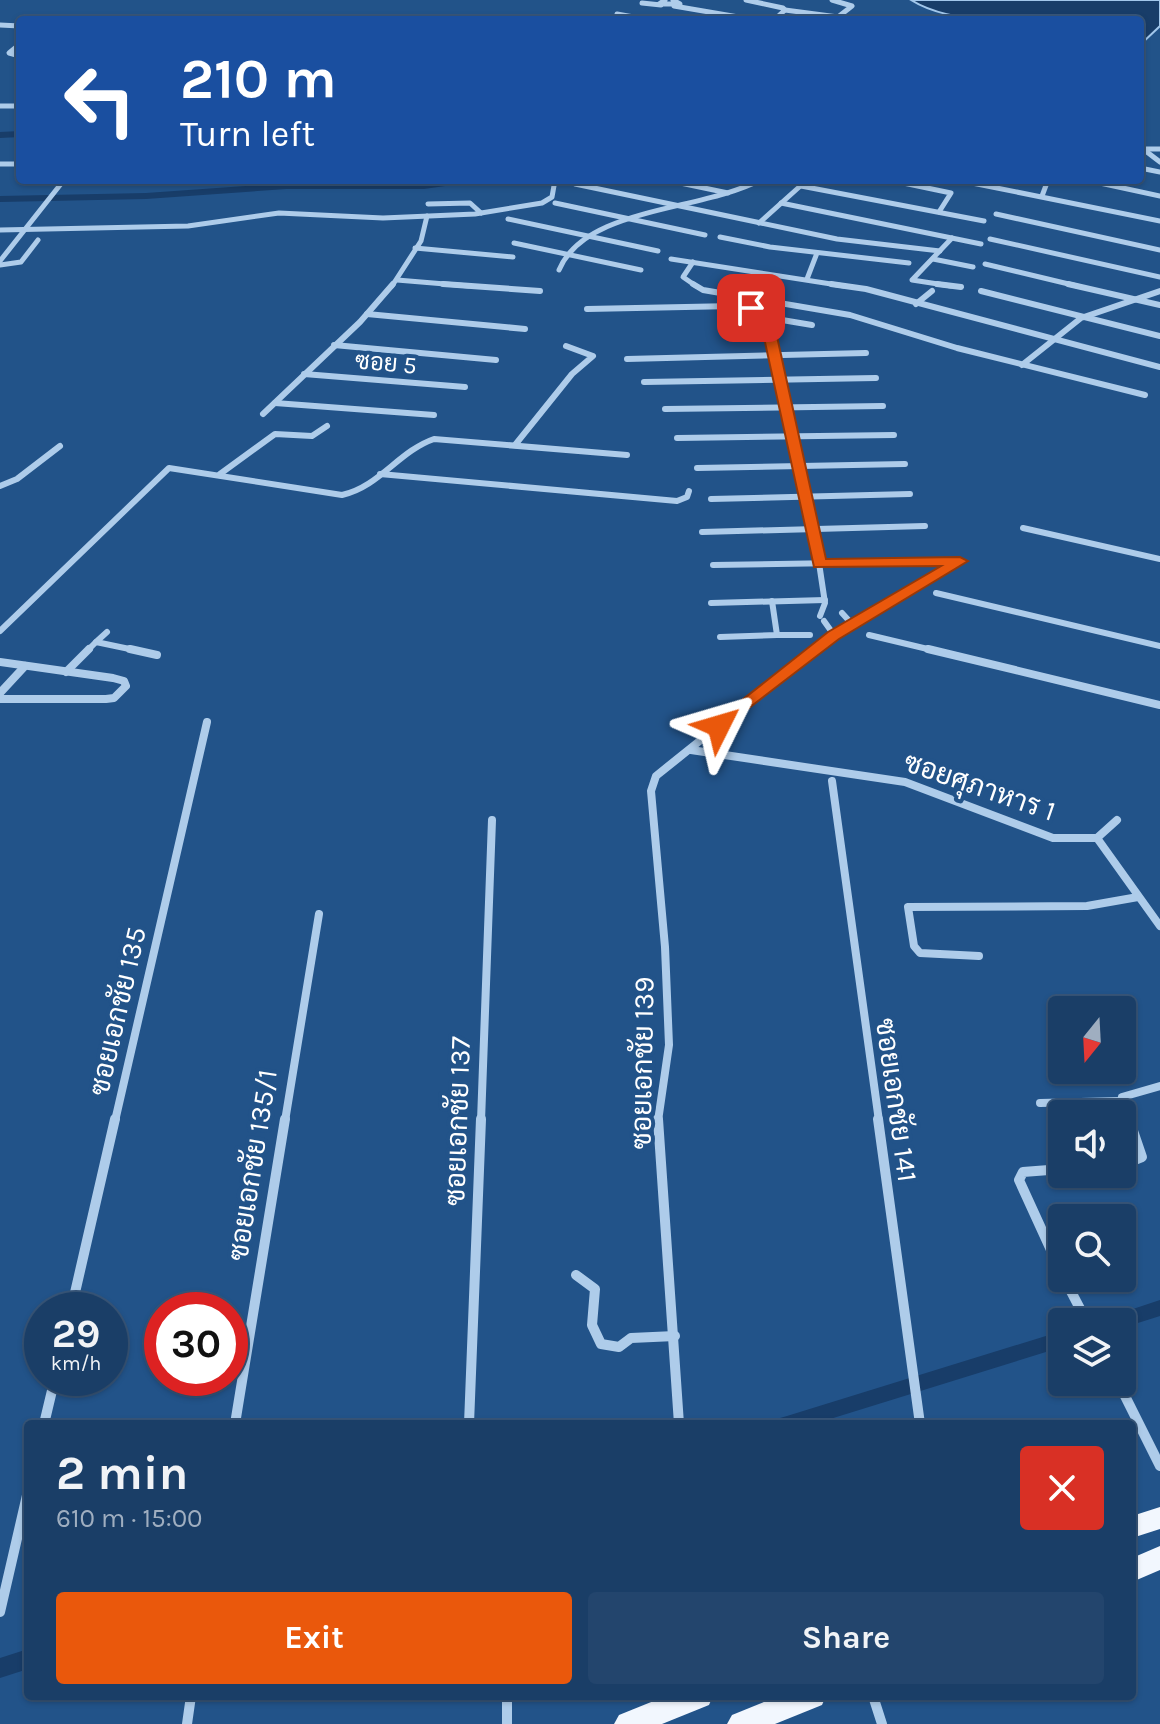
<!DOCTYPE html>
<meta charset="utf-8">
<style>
body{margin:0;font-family:Karla,Sarabun,sans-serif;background:#23456d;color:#f1f3f6;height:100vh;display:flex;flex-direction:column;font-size:30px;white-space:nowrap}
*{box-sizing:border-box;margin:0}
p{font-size:26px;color:#9faec0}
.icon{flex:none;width:44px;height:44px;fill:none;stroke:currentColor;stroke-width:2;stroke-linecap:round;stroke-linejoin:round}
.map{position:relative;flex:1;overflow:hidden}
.details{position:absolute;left:24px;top:1420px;width:1112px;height:280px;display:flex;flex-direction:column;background:#1a3e67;border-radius:8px;box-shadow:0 2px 6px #0004,0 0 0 2px #38577b}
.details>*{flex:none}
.top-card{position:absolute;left:16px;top:16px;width:1128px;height:168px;border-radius:8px;box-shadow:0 2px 6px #0004,0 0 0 2px #38577b;background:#1a4fa0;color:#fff;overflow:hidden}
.needle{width:52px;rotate:198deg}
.buttons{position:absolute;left:1048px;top:996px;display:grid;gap:16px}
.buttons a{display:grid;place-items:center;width:88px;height:88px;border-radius:8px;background:#1a3e67;box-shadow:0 2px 6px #0004,0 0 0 2px #38577b;font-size:40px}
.speed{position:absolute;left:24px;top:1292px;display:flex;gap:16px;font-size:40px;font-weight:700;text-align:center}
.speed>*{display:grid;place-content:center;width:104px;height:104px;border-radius:50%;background:#1a3e67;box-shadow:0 2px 6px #0004,0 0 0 2px #38577b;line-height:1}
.speed small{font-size:20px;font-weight:400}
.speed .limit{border:12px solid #d22;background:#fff;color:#111}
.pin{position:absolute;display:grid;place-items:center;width:68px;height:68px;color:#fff;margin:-34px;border-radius:16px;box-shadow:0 4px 12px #0006}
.me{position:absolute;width:88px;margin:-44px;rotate:50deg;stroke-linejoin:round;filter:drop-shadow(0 0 6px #0008)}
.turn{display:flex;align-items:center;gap:28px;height:168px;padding:0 32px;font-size:36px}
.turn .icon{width:104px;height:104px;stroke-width:2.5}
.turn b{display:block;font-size:56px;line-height:68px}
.round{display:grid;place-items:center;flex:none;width:84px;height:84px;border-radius:8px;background:#23456d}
.head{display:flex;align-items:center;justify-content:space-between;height:136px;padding:0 32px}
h1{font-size:48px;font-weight:700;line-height:60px}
.cta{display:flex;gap:16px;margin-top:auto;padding:16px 32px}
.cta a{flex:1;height:92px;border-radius:8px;background:#ea580c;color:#fff;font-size:32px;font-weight:700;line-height:92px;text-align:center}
.cta a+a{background:#23456d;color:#f1f3f6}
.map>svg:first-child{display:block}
.water{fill:#183d69;stroke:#a2c7eb;stroke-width:2}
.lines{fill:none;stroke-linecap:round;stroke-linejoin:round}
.canal{fill:#183d69;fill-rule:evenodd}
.minor-far3{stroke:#aeccea;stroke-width:5}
.minor-far2{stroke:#aeccea;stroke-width:6}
.minor-far1{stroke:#aeccea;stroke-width:8}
.minor{stroke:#aeccea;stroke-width:10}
.primary{fill:#f2f7fe;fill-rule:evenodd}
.route{fill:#ea580c;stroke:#983908;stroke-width:2}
.labels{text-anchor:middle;stroke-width:8;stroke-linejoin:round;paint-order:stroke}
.far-street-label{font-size:24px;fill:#fff;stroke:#225389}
.street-label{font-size:28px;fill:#fff;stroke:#225389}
</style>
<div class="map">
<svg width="1160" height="1724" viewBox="0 0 1160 1724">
<rect width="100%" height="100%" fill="#225389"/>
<!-- water -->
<path class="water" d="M 911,0 L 1160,0 L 1160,26 L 1140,45 L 1140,20 C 1077,20 963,33 911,0 Z"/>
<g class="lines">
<!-- canal -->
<g class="canal">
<polygon points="20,131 20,137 0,138 0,132"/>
<polygon points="445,180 471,180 466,183 424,189 286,189 146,199 0,202 0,196 146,193 286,183 424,183"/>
<polygon points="1160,1300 1160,1316 1122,1328 1122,1322 1106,1322 1109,1317"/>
<polygon points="1062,1331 1062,1347 814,1424 777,1424 780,1418 787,1416"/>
<polygon points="28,1649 28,1669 0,1678 0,1658"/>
</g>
<!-- minor-far3 -->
<g class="minor-far3">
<polyline points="665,0 659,4 680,4 673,0"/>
<polyline points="746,0 783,8 785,10 774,20"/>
<polyline points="642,3 661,5"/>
<polyline points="674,6 756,20"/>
<polyline points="785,10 838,17 852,6 832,0"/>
<polyline points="617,14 650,20"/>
<polyline points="0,25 20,26"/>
<polyline points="20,44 9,53 20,56"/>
<polyline points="0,106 20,106"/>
<polyline points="1141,149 1160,149"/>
<polyline points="1143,149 1160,162"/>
<polyline points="0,164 20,164"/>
<polyline points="1140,168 1160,172"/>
<polyline points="666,180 728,193"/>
<polyline points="889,180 951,193 939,212"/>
<polyline points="1086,180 1160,196"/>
<polyline points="962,181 1160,221"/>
<polyline points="575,184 837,239 940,251"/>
<polyline points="801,186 984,221"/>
<polyline points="1042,196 1048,180"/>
<polyline points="555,203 705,235"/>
<polyline points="781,203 981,244"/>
<polyline points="428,204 470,203 481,213"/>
<polyline points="996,214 1160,250"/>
<polyline points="508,219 658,251"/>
<polyline points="759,223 807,180"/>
<polyline points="0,230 188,226 279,213 383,218 475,214 542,203 552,197 555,180"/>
<polyline points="720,237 770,247 909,263"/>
<polyline points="990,239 1160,277"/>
<polyline points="514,243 641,270"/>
<polyline points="415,248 513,257"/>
<polyline points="671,259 844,286"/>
<polyline points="933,259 973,267"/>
<polyline points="0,261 64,180"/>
<polyline points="693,262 683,277 696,286"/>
<polyline points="985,264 1077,286"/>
<polyline points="0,265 21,262 38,240"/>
<path d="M 559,270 C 585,207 702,211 760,180"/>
<polyline points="807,279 817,253"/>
<polyline points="397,280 469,286"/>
<polyline points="392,286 421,241 427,216"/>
<polyline points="951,286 912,280 952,238"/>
</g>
<!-- minor-far2 -->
<g class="minor-far2">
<polyline points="443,284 540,291"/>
<polyline points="693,284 703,290 850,315 957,348 1145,395"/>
<polyline points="831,284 866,289 1160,367"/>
<polyline points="937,284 961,287"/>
<polyline points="1068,284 1160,305"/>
<polyline points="981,291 1160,336"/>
<polyline points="916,304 932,291"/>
<polyline points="587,309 734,306 751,308 759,317"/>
<polyline points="367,314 525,329"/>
<polyline points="812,325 764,317 756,320 769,332 787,409 819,563 825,603 820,616"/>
<polyline points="334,345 496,360"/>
<polyline points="627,359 866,353"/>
<polyline points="1022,365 1081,318 1160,291"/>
<polyline points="304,374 465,387"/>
<polyline points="644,382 876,378"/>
<polyline points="275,403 434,415"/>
<polyline points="665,409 883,406"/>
<polyline points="263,414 360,322 393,284"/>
<polyline points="677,438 894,435"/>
<polyline points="515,445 572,374 593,356 566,346"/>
<polyline points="697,468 905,464"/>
<polyline points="220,474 275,434 312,436 327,426"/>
<polyline points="380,474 677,501 687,497 689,491"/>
<polyline points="0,486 17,479 60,446"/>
<polyline points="711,499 910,494"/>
<polyline points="1023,528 1160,559"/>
<polyline points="702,532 925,526"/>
<polyline points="713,565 959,561"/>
<polyline points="936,593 1160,646"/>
<polyline points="711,603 825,600"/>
<polyline points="842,613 852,624"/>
<polyline points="824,621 834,635"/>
<path d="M 0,631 L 169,468 L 342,495 C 379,487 399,451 434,439 L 627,455"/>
<polyline points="777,635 810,635"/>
<polyline points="869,635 936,651"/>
<polyline points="720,637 777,635 772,601"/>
<polyline points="96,642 107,632"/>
<polyline points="87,651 96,642 139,651"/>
<polyline points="813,651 834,635 960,561"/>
</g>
<!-- minor-far1 -->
<g class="minor-far1">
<polyline points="130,649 157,655"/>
<polyline points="928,649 1160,705"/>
<polyline points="0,662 113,678 124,681 126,686 114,698 106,699 0,699"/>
<polyline points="66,672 89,649"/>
<polyline points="0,693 25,666"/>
<polyline points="719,726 816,649"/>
<polyline points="691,750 905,782 1053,838 1097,838 1160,926"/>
<polyline points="832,781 879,1121"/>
<polyline points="1097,838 1117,820"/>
<polyline points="979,956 920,953 914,946 908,907 1087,906 1138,897"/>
<polyline points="1040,1103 1121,1101"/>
<polyline points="115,1121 207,722"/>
<polyline points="285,1121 319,914"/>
<polyline points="481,1121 492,820"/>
<polyline points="658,1121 669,1045 665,947 651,791 656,776 712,731"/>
<polyline points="1130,1121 1122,1097 1160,1086"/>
</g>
<!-- minor -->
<g class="minor">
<polyline points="658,1119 679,1424"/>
<polyline points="878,1119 920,1424"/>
<polyline points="1122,1165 1142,1157 1129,1119"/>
<polyline points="1062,1169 1023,1172 1019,1180 1062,1274"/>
<polyline points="576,1275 595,1289 592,1325 601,1344 619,1347 631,1338 675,1336"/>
<polyline points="1064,1278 1087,1322"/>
<polyline points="71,1310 115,1119"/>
<polyline points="1118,1382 1160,1466"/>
<polyline points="44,1424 55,1378"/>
<polyline points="235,1424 285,1119"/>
<polyline points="469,1424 481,1119"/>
<polyline points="0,1612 28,1491"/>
<polyline points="507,1696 507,1724"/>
<polyline points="873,1696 882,1724"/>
<polyline points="187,1724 191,1696"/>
</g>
<!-- primary -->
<g class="primary">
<polygon points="1160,1507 1160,1529 1132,1538 1132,1516"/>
<polygon points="1160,1546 1160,1570 1132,1582 1132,1558"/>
<polygon points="666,1696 713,1696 709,1705 662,1724 614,1724 619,1715"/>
<polygon points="779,1696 826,1696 822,1705 775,1724 727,1724 732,1715"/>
</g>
</g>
<!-- route -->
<polygon class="route" points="751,304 776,332 826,559 960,557 968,561 839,639 719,731 713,730 713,723 828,632 941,566 814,567 763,333 753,326 745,308"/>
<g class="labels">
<!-- far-street labels -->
<g class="far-street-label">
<text transform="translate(386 363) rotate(5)" y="8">ซอย 5</text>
</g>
<!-- street labels -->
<g class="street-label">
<text transform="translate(980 786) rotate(19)" y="10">ซอยศุภาหาร 1</text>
<text transform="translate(117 1011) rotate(-77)" y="10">ซอยเอกชัย 135</text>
<text transform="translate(642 1063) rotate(-89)" y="10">ซอยเอกชัย 139</text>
<text transform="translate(897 1100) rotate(82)" y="10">ซอยเอกชัย 141</text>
<text transform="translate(457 1121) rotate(-88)" y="10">ซอยเอกชัย 137</text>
<text transform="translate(252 1165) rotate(-81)" y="10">ซอยเอกชัย 135/1</text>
</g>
</g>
</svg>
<div class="buttons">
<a><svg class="needle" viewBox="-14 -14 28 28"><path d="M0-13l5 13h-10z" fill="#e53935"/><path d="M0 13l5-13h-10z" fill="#9faec0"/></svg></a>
<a><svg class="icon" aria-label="sound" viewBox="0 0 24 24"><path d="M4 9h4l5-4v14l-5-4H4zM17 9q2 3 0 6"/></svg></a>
<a><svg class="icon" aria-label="search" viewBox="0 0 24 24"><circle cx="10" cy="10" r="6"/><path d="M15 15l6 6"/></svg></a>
<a><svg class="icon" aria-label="layers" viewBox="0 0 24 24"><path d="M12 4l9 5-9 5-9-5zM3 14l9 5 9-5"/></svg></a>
</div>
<div class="speed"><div>29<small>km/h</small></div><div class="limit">30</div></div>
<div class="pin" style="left:751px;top:308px;background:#d93025"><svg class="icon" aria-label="arrive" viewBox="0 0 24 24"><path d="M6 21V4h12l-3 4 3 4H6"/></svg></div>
<svg class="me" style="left:719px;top:726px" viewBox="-20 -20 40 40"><path d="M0-17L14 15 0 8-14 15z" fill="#ea580c" stroke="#fff" stroke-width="4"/></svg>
<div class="top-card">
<div class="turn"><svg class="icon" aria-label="left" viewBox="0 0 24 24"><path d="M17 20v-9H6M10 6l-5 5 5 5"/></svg><div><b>210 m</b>Turn left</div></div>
</div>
<section class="details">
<div class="head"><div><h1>2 min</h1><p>610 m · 15:00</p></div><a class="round" style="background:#d93025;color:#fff"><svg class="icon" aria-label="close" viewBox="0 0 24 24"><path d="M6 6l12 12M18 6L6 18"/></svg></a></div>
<div class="cta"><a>Exit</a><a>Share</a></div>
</section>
</div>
